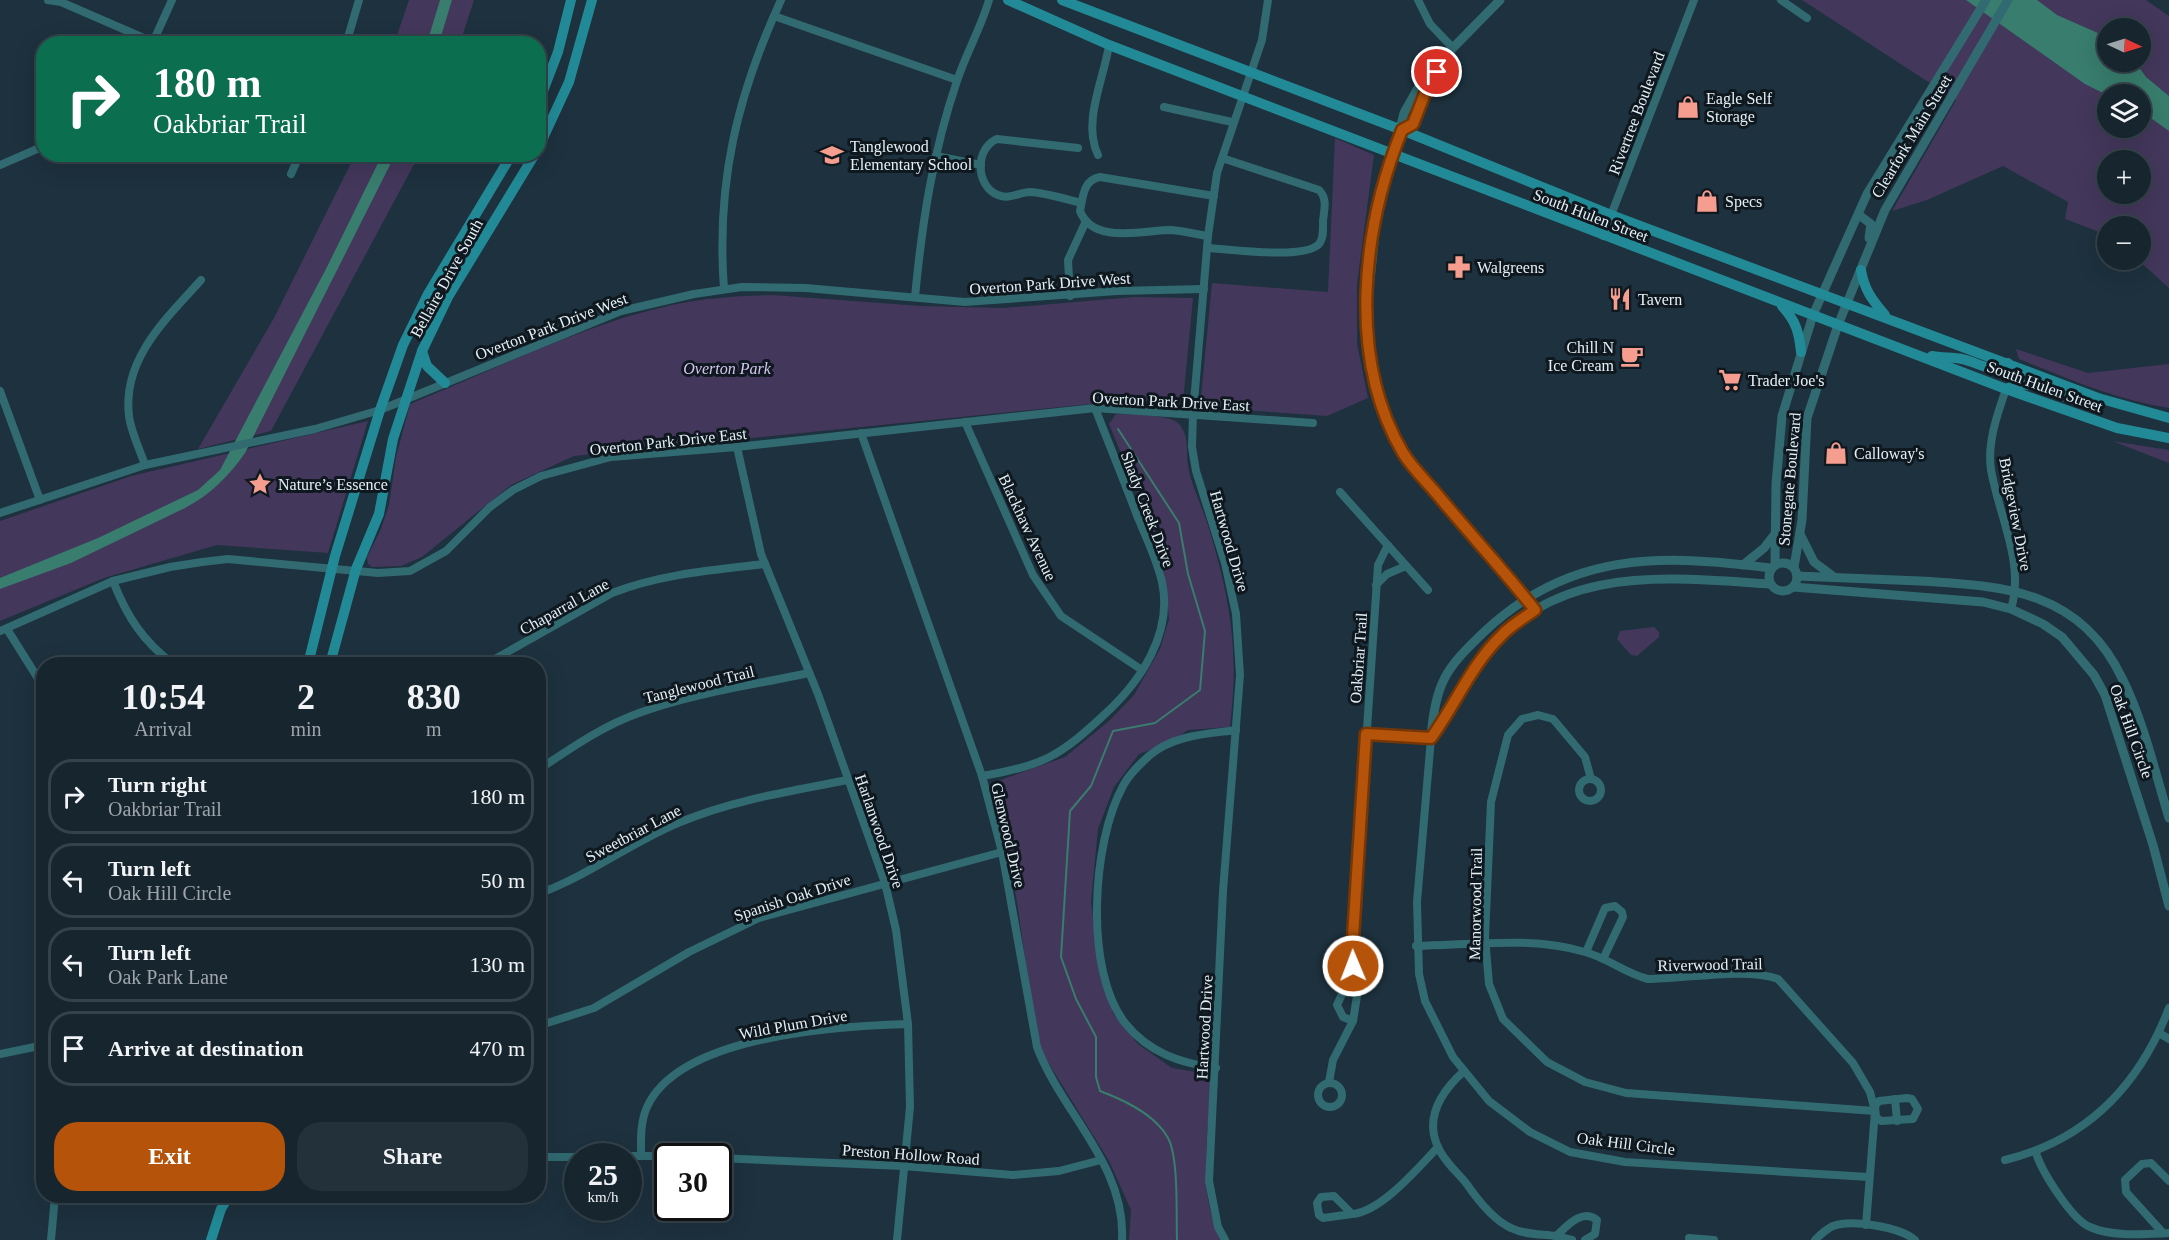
<!DOCTYPE html>
<meta charset="utf-8">
<style>
body{margin:0;font-family:Georgia,serif;background:#23313a;color:#f1f3f6;height:100vh;display:flex;flex-direction:column;font-size:22px;white-space:nowrap}
*{box-sizing:border-box;margin:0}
p{font-size:20px;color:#9ea5aa}
.icon{flex:none;width:33px;height:33px;fill:none;stroke:currentColor;stroke-width:2;stroke-linecap:round;stroke-linejoin:round}
.map{position:relative;flex:1;overflow:hidden}
.sheet{position:absolute;left:36px;top:657px;width:510px;height:546px;display:flex;flex-direction:column;background:#16252e;border-radius:24px;box-shadow:0 6px 24px #0002,0 0 0 2px #35424a}
.sheet>*{flex:none}
.hud{position:absolute;left:36px;top:36px;width:510px;height:126px;border-radius:24px;box-shadow:0 6px 24px #0002,0 0 0 2px #35424a;background:#0b6e4f;color:#fff;overflow:hidden}
.needle{width:39px;rotate:94deg}
.buttons{position:absolute;left:2097px;top:18px;display:grid;gap:12px}
.buttons a{display:grid;place-items:center;width:54px;height:54px;border-radius:50%;background:#16252e;box-shadow:0 6px 24px #0002,0 0 0 2px #35424a;font-size:30px}
.speed{position:absolute;left:564px;top:1143px;display:flex;gap:12px;font-size:30px;font-weight:700;text-align:center}
.speed>*{display:grid;place-content:center;width:78px;height:78px;border-radius:50%;background:#16252e;box-shadow:0 6px 24px #0002,0 0 0 2px #35424a;line-height:1}
.speed small{font-size:15px;font-weight:400}
.speed .limit{border:3px solid #111;border-radius:9px;background:#fff;color:#111}
.pin{position:absolute;display:grid;place-items:center;width:51px;height:51px;color:#fff;margin:-26px;border:3px solid #fff;border-radius:50%;box-shadow:0 2px 6px #0007}
.me{position:absolute;width:66px;margin:-33px;rotate:359deg;stroke-linejoin:round;filter:drop-shadow(0 0 4px #0008)}
.turn{display:flex;align-items:center;gap:21px;height:126px;padding:0 18px;font-size:27px}
.turn .icon{width:78px;height:78px;stroke-width:2.5}
.turn b{display:block;font-size:42px;line-height:51px}
.eta{display:flex;justify-content:space-evenly;align-items:center;height:102px;text-align:center}
.eta b{font-size:36px;font-weight:700;line-height:42px}
.action{display:flex;gap:12px;margin-top:auto;padding:12px 18px}
.action a{flex:1;height:69px;border-radius:24px;background:#b45309;color:#fff;font-size:24px;font-weight:700;line-height:69px;text-align:center}
.action a+a{background:#23313a;color:#f1f3f6}
ul{padding:0;list-style:none}
li{display:flex;align-items:center;gap:18px;height:75px;margin:0 12px 9px;padding:0 6px;border:3px solid #35424a;border-radius:24px}
li div{flex:1}
li b{display:block;font-size:22px}
li em{font-style:normal}
.map>svg:first-child{display:block}
.green{fill:#43375b;fill-rule:evenodd}
.water{fill:#387d6d}
.lines{fill:none;stroke-linecap:round;stroke-linejoin:round}
.stream{stroke:#387d6d;stroke-width:2}
.minor{stroke:#316a71;stroke-width:8}
.tertiary{stroke:#316a71;stroke-width:9}
.secondary{stroke:#228a96;stroke-width:10}
.route-casing{stroke:#753606;stroke-width:15}
.route{stroke:#b45309;stroke-width:10}
.labels{text-anchor:middle;stroke-width:6;stroke-linejoin:round;paint-order:stroke}
.poi-label{font-size:16px;fill:#e4f0f8;stroke:#0f181e;text-anchor:start}
.street-label{font-size:16px;fill:#e4f0f8;stroke:#0f181e}
.park-label{font-size:16px;font-style:italic;fill:#d4c7f4;stroke:#0f181e}
</style>
<div class="map">
<svg width="2169" height="1240" viewBox="0 0 2169 1240">
<rect width="100%" height="100%" fill="#1d313e"/>
<!-- green -->
<g class="green">
<polygon points="409,0 474,0 460,43 394,44"/>
<path d="M 1802,0 L 2146,0 L 2169,16 L 2169,288 L 2138,260 L 2140,260 L 2140,226 L 2108,226 L 2107,235 L 2065,219 L 2068,202 L 2003,166 L 1927,200 L 1892,211 L 1956,100 ZM 2108,28 L 2140,28 L 2140,62 L 2108,62 ZM 2108,94 L 2140,94 L 2140,128 L 2108,128 ZM 2108,160 L 2140,160 L 2140,194 L 2108,194 Z"/>
<polygon points="1335,138 1374,155 1357,284 1357,344 1368,398 1327,416 1200,407 1212,283 1328,292"/>
<polygon points="355,155 419,155 271,431 198,449 274,318"/>
<path d="M 773,295 L 921,306 L 1003,308 L 1135,297 L 1193,298 L 1183,401 L 1110,402 L 574,456 L 511,485 L 422,557 L 401,566 L 372,567 L 368,564 L 367,557 L 381,529 L 389,505 L 396,457 L 410,404 C 493,370 585,324 672,305 C 705,298 739,296 773,295 Z"/>
<path d="M 2016,349 L 2088,373 L 2169,364 L 2169,408 C 2117,400 2068,379 2019,359 Z"/>
<path d="M 1116,414 C 1130,415 1169,414 1178,423 C 1190,435 1186,451 1188,466 C 1192,488 1204,510 1210,532 C 1231,603 1239,652 1230,727 L 1188,730 L 1168,744 L 1139,754 L 1114,787 L 1098,829 L 1091,902 L 1102,983 L 1114,1015 L 1138,1044 L 1172,1068 L 1208,1074 L 1212,1081 C 1208,1134 1197,1189 1220,1240 L 1129,1240 L 1131,1210 L 1109,1161 L 1038,1046 L 1016,896 L 992,783 L 1065,757 L 1109,721 L 1134,695 L 1160,649 L 1169,619 L 1162,553 L 1109,424 Z"/>
<polygon points="368,421 328,553 217,545 104,578 0,621 0,521 131,476"/>
<polygon points="2112,441 2169,450 2169,463"/>
<polygon points="1654,627 1659,632 1659,637 1637,656 1631,655 1617,639 1620,631"/>
</g>
<!-- water -->
<g class="water">
<polygon points="440,0 452,0 439,43 427,43"/>
<polygon points="1966,0 2037,0 2057,15 2107,37 2108,62 2135,62 2146,77 2169,96 2169,131 2141,111 2140,94 2107,95 2085,84"/>
<path d="M 382,155 L 395,155 L 245,453 C 229,476 210,495 185,508 L 71,563 L 0,589 L 0,578 L 98,538 L 198,490 L 220,470 L 328,265 Z"/>
</g>
<g class="lines">
<!-- stream -->
<path class="stream" d="M 1118,429 L 1179,523 L 1188,574 L 1205,631 L 1200,690 L 1155,723 L 1113,731 L 1091,786 L 1070,811 L 1061,957 L 1076,999 L 1096,1037 L 1096,1077 L 1100,1091 C 1124,1100 1155,1114 1168,1138 C 1179,1158 1176,1216 1177,1240"/>
<!-- minor -->
<g class="minor">
<polyline points="48,0 61,2 153,42 172,0"/>
<polyline points="1418,0 1430,24 1452,47"/>
<polyline points="1781,0 1807,18"/>
<polyline points="774,16 957,80"/>
<polyline points="346,44 359,0"/>
<polyline points="1164,107 1232,122"/>
<path d="M 1078,148 L 997,139 C 975,148 975,186 998,195 C 1010,200 1019,192 1030,192 C 1047,193 1065,199 1081,203"/>
<path d="M 1098,155 C 1082,122 1104,79 1109,45"/>
<polyline points="936,156 981,165"/>
<polyline points="0,165 44,146"/>
<polyline points="291,174 300,154"/>
<path d="M 1208,236 C 1196,234 1183,231 1171,230 C 1144,230 1093,245 1080,211 C 1083,197 1083,180 1100,177 L 1214,196"/>
<polyline points="1603,236 1694,0"/>
<path d="M 1208,248 C 1230,249 1304,260 1319,244 C 1324,238 1323,228 1323,221 C 1324,210 1328,199 1319,190 L 1222,158"/>
<path d="M 724,289 C 716,183 737,96 781,0"/>
<polyline points="1070,296 1068,260 1086,221"/>
<path d="M 915,297 C 922,223 933,151 957,81 C 966,53 981,28 989,0"/>
<path d="M 2006,389 C 1997,415 1987,443 1991,470 C 1999,516 2025,563 2011,609"/>
<polyline points="0,391 40,500"/>
<polyline points="965,422 1033,575 1061,616 1142,670"/>
<path d="M 861,433 L 982,776 L 1002,852 L 1037,1047 C 1062,1113 1126,1165 1122,1240"/>
<polyline points="737,447 761,554 818,694 885,883 896,930 908,1024 910,1107 897,1240"/>
<path d="M 145,465 C 140,450 131,432 129,416 C 122,359 166,319 201,280"/>
<polyline points="1340,492 1428,590"/>
<polyline points="0,513 145,465 315,429 380,410 621,311 694,294 742,287 806,288 965,302 1117,291 1204,289"/>
<path d="M 113,581 C 127,617 143,641 173,664"/>
<polyline points="1376,585 1387,574 1406,566"/>
<polyline points="7,629 44,688"/>
<polyline points="0,631 113,581 170,567 202,562 228,559 378,573 410,571 446,551 490,507 513,490 541,476 611,457 737,447 1095,408 1313,423"/>
<path d="M 486,664 L 612,593 C 661,574 713,570 765,564"/>
<polyline points="1366,734 1431,738 1417,902 1419,974 1425,1001 1453,1057 1489,1101 1530,1132 1570,1152 1625,1162 1869,1177"/>
<path d="M 538,770 C 570,749 602,726 639,713 C 693,693 753,685 809,673"/>
<path d="M 982,776 C 1043,766 1060,756 1105,714 C 1141,681 1173,633 1162,582 C 1157,560 1147,539 1138,518 C 1124,481 1109,444 1095,408"/>
<polyline points="1591,779 1585,757 1553,719 1538,715 1522,719 1508,735 1491,802 1485,937 1489,984 1503,1019 1547,1062 1585,1082 1626,1093 1875,1111"/>
<circle cx="1590" cy="790" r="11"/>
<path d="M 538,894 C 588,876 630,843 678,823 C 732,800 791,791 848,780"/>
<path d="M 1416,946 C 1472,945 1531,936 1585,952 C 1608,958 1626,974 1648,979 C 1684,979 1747,967 1778,979 L 1853,1063 L 1870,1092 L 1875,1111 L 1866,1225"/>
<polyline points="1586,952 1605,908 1615,906 1622,912 1623,917 1603,959"/>
<polyline points="1353,1021 1343,1017 1337,1005 1343,992 1356,991"/>
<polyline points="538,1026 594,1008 689,952 759,918 1002,852"/>
<polyline points="2159,1033 2169,1039"/>
<polyline points="0,1054 44,1045"/>
<path d="M 1216,1068 C 1180,1063 1149,1053 1125,1023 C 1084,971 1092,842 1123,786 C 1129,774 1140,764 1150,755 C 1174,735 1207,734 1236,730"/>
<path d="M 1464,1071 C 1443,1090 1424,1117 1438,1147 C 1443,1160 1457,1172 1466,1183 C 1477,1199 1493,1220 1511,1228 C 1525,1235 1541,1234 1556,1236"/>
<polyline points="1329,1082 1333,1060 1353,1021 1357,996 1353,937 1378,565 1388,545"/>
<circle cx="1330" cy="1095" r="12"/>
<polygon points="1907,1098 1912,1099 1918,1109 1913,1119 1881,1121 1876,1117 1875,1106 1879,1101"/>
<polyline points="1895,1099 1897,1121"/>
<path d="M 2036,1153 C 2042,1172 2072,1220 2090,1227 C 2112,1237 2145,1234 2169,1233"/>
<polyline points="626,1156 694,1156"/>
<path d="M 641,1156 C 641,1139 640,1123 647,1107 C 680,1035 839,1026 908,1024"/>
<polyline points="538,1157 578,1157"/>
<polyline points="718,1158 903,1166 1013,1175 1059,1171 1101,1160"/>
<path d="M 2005,1160 C 2087,1140 2139,1086 2169,1008"/>
<polygon points="1334,1196 1352,1214 1323,1218 1319,1215 1317,1203 1321,1197"/>
<path d="M 1352,1214 C 1381,1212 1418,1168 1438,1147"/>
<polyline points="2163,1233 2126,1192 2125,1180 2142,1164 2151,1163 2169,1181"/>
<polyline points="1689,1238 1714,1240"/>
<polyline points="51,1240 55,1196"/>
<polyline points="1225,1240 1218,1227 1209,1181 1223,891 1240,675 1236,614 1225,563 1196,471 1192,447 1193,414 1208,236 1217,173 1262,40 1268,0"/>
<path d="M 1572,1240 L 1556,1236 C 1567,1226 1582,1208 1597,1220 L 1595,1234 L 1585,1240"/>
<path d="M 1815,1240 C 1820,1235 1826,1229 1833,1226 C 1851,1219 1900,1227 1915,1240"/>
</g>
<!-- tertiary -->
<g class="tertiary">
<polyline points="1500,0 1439,62 1431,65 1404,113 1376,223 1367,310 1371,368 1377,395 1405,455 1535,610"/>
<polyline points="1402,130 1413,124 1439,62"/>
<polyline points="1859,215 1871,224 1869,238"/>
<polyline points="1801,536 1814,562 1834,577"/>
<circle cx="1783" cy="577" r="14"/>
<polyline points="1775,564 1776,484 1782,416 1813,315 1867,194 1986,0"/>
<polyline points="1743,565 1764,548 1775,534"/>
<polyline points="1794,567 1802,520 1807,418 1838,325 1885,210 2008,0"/>
<path d="M 1797,576 C 1838,578 1879,579 1920,581 C 2007,586 2081,591 2123,680 C 2143,720 2156,775 2169,818"/>
<polyline points="1793,587 1983,602 2011,609 2043,624 2062,637 2094,675 2105,695 2153,845 2169,906"/>
<path d="M 1431,738 C 1435,684 1445,669 1484,632 C 1570,551 1661,554 1771,568"/>
<path d="M 1431,738 C 1448,715 1459,687 1476,664 C 1551,563 1660,577 1770,584"/>
</g>
<!-- secondary -->
<g class="secondary">
<polyline points="1008,0 1109,45 2006,389 2117,428 2169,438"/>
<polyline points="1062,0 1402,130 1611,215 2098,398 2169,418"/>
<polyline points="538,104 558,52 571,0"/>
<polyline points="538,149 569,82 592,0"/>
<path d="M 1861,270 C 1864,289 1872,300 1885,315"/>
<path d="M 1782,306 C 1796,321 1799,332 1801,352"/>
<polyline points="422,351 427,366 445,383"/>
<path d="M 1932,356 C 1942,358 1953,357 1962,359 C 1978,362 1992,375 2008,363"/>
<path d="M 2006,389 C 2041,372 2065,411 2098,398"/>
<polyline points="308,664 335,556 380,410 403,345 428,294 512,154"/>
<polyline points="330,664 356,569 379,514 393,439 422,351 448,297 535,154"/>
<polyline points="211,1240 221,1209 229,1196"/>
</g>
</g>
<g class="lines">
<!-- route casing -->
<g class="route-casing">
<path id="route" d="M 1353,966 L 1353,937 L 1366,734 L 1431,738 C 1456,704 1471,665 1502,635 C 1511,625 1524,618 1535,610 C 1505,572 1472,536 1441,499 C 1429,484 1413,469 1403,453 C 1347,358 1362,229 1402,130 L 1413,124 L 1427,88 L 1437,72"/>
</g>
<!-- route -->
<use href="#route" class="route"/>
</g>
<!-- icons -->
<defs>
<g id="shop-bare" transform="scale(1.8)"><path d="M-5-2.5h2.3a2.7 3.5 0 0 1 5.4 0H5L5.5 6h-11ZM-1.5-2.5h3a1.5 2.3 0 0 0-3 0Z" fill="#f59d8f" stroke="#0f181e" stroke-width="2.5" paint-order="stroke"/></g>
<g id="school-bare" transform="scale(1.8)"><path d="M0-5L7-2L0 1L-7-2ZM-4 1L0 2.5L4 1V4Q0 6-4 4Z" fill="#f59d8f" stroke="#0f181e" stroke-width="2.5" paint-order="stroke"/></g>
<g id="pharmacy-bare" transform="scale(1.8)"><path d="M-2-6h4v4h4v4h-4v4h-4v-4h-4v-4h4Z" fill="#f59d8f" stroke="#0f181e" stroke-width="2.5" paint-order="stroke"/></g>
<g id="restaurant-bare" transform="scale(1.8)"><path d="M-5-6h1v4h1v-4h1v4h1v-4h1v5L-1.5 .5V6h-2V.5L-5-1ZM5-6V6H3V1.5H1.5Q1.5-4 5-6Z" fill="#f59d8f" stroke="#0f181e" stroke-width="2.5" paint-order="stroke"/></g>
<g id="cafe-bare" transform="scale(1.8)"><path d="M-5.5-4.5H6V0H3Q3 3.5 0 3.5H-2.5Q-5.5 3.5-5.5 0ZM3-3.2v2h1.7v-2ZM-6 4.5H4V6H-6Z" fill="#f59d8f" stroke="#0f181e" stroke-width="2.5" paint-order="stroke"/></g>
<g id="supermarket-bare" transform="scale(1.8)"><path d="M-6-5.5h2.5l.6 2H6L4.5 2H-2.5L-4.4-4H-6ZM-1.5 3.2a1.3 1.3 0 1 0 .1 0ZM3 3.2a1.3 1.3 0 1 0 .1 0Z" fill="#f59d8f" stroke="#0f181e" stroke-width="2.5" paint-order="stroke"/></g>
<g id="sight-bare" transform="scale(1.8)"><path d="M0-6L1.8-2.2L6-1.7L2.9 1.2L3.7 5.4L0 3.3L-3.7 5.4L-2.9 1.2L-6-1.7L-1.8-2.2Z" fill="#f59d8f" stroke="#0f181e" stroke-width="2.5" paint-order="stroke"/></g>
</defs>
<g fill-rule="evenodd">
<use href="#shop-bare" x="1688" y="107"/>
<use href="#school-bare" x="832" y="155"/>
<use href="#shop-bare" x="1707" y="201"/>
<use href="#pharmacy-bare" x="1459" y="267"/>
<use href="#restaurant-bare" x="1620" y="299"/>
<use href="#cafe-bare" x="1632" y="356"/>
<use href="#supermarket-bare" x="1730" y="380"/>
<use href="#shop-bare" x="1836" y="453"/>
<use href="#sight-bare" x="260" y="484"/>
</g>
<g class="labels">
<!-- poi labels -->
<g class="poi-label">
<text x="1706" y="104">Eagle Self<tspan x="1706" dy="18">Storage</tspan></text>
<text x="850" y="152">Tanglewood<tspan x="850" dy="18">Elementary School</tspan></text>
<text x="1725" y="207">Specs</text>
<text x="1477" y="273">Walgreens</text>
<text x="1638" y="305">Tavern</text>
<text x="1614" y="353" text-anchor="end">Chill N<tspan x="1614" dy="18">Ice Cream</tspan></text>
<text x="1748" y="386">Trader Joe's</text>
<text x="1854" y="459">Calloway's</text>
<text x="278" y="490">Nature’s Essence</text>
</g>
<!-- street labels -->
<g class="street-label">
<text transform="translate(1636 113) rotate(-69)" y="6">Rivertree Boulevard</text>
<text transform="translate(1911 136) rotate(-59)" y="6">Clearfork Main Street</text>
<text transform="translate(1591 215) rotate(21)" y="6">South Hulen Street</text>
<text transform="translate(446 278) rotate(-61)" y="6">Bellaire Drive South</text>
<text transform="translate(1050 283) rotate(-4)" y="6">Overton Park Drive West</text>
<text transform="translate(551 326) rotate(-21)" y="6">Overton Park Drive West</text>
<text transform="translate(2045 386) rotate(20)" y="6">South Hulen Street</text>
<text transform="translate(1171 401) rotate(3)" y="6">Overton Park Drive East</text>
<text transform="translate(668 441) rotate(-6)" y="6">Overton Park Drive East</text>
<text transform="translate(1789 479) rotate(-85)" y="6">Stonegate Boulevard</text>
<text transform="translate(1148 509) rotate(69)" y="6">Shady Creek Drive</text>
<text transform="translate(2016 514) rotate(79)" y="6">Bridgeview Drive</text>
<text transform="translate(1028 527) rotate(65)" y="6">Blackhaw Avenue</text>
<text transform="translate(1230 541) rotate(74)" y="6">Hartwood Drive</text>
<text transform="translate(564 606) rotate(-29)" y="6">Chaparral Lane</text>
<text transform="translate(1358 658) rotate(-86)" y="6">Oakbriar Trail</text>
<text transform="translate(699 684) rotate(-14)" y="6">Tanglewood Trail</text>
<text transform="translate(2132 731) rotate(70)" y="6">Oak Hill Circle</text>
<text transform="translate(880 831) rotate(71)" y="6">Harlanwood Drive</text>
<text transform="translate(633 833) rotate(-28)" y="6">Sweetbriar Lane</text>
<text transform="translate(1009 835) rotate(77)" y="6">Glenwood Drive</text>
<text transform="translate(792 897) rotate(-18)" y="6">Spanish Oak Drive</text>
<text transform="translate(1475 904) rotate(-89)" y="6">Manorwood Trail</text>
<text transform="translate(1710 964) rotate(-1)" y="6">Riverwood Trail</text>
<text transform="translate(793 1024) rotate(-10)" y="6">Wild Plum Drive</text>
<text transform="translate(1204 1027) rotate(-87)" y="6">Hartwood Drive</text>
<text transform="translate(1626 1143) rotate(7)" y="6">Oak Hill Circle</text>
<text transform="translate(911 1154) rotate(4)" y="6">Preston Hollow Road</text>
</g>
<!-- park labels -->
<g class="park-label">
<text x="727" y="374">Overton Park</text>
</g>
</g>
</svg>
<div class="buttons">
<a><svg class="needle" viewBox="-14 -14 28 28"><path d="M0-13l5 13h-10z" fill="#e53935"/><path d="M0 13l5-13h-10z" fill="#9ea5aa"/></svg></a>
<a><svg class="icon" aria-label="layers" viewBox="0 0 24 24"><path d="M12 4l9 5-9 5-9-5zM3 14l9 5 9-5"/></svg></a>
<a>+</a>
<a>−</a>
</div>
<div class="speed"><div>25<small>km/h</small></div><div class="limit">30</div></div>
<div class="pin" style="left:1437px;top:72px;background:#d93025"><svg class="icon" aria-label="arrive" viewBox="0 0 24 24"><path d="M6 21V4h12l-3 4 3 4H6"/></svg></div>
<svg class="me" style="left:1353px;top:966px" viewBox="-20 -20 40 40"><circle r="17" fill="#b45309" stroke="#fff" stroke-width="3"/><path d="M0-11L8 9 0 5-8 9z" fill="#fff"/></svg>
<div class="hud">
<div class="turn"><svg class="icon" aria-label="right" viewBox="0 0 24 24"><path d="M7 20v-9h11M14 6l5 5-5 5"/></svg><div><b>180 m</b>Oakbriar Trail</div></div>
</div>
<section class="sheet">
<div class="eta">
<div><b>10:54</b><p>Arrival</p></div>
<div><b>2</b><p>min</p></div>
<div><b>830</b><p>m</p></div>
</div>
<ul>
<li><svg class="icon" aria-label="right" viewBox="0 0 24 24"><path d="M7 20v-9h11M14 6l5 5-5 5"/></svg><div><b>Turn right</b><p>Oakbriar Trail</p></div><em>180 m</em></li>
<li><svg class="icon" aria-label="left" viewBox="0 0 24 24"><path d="M17 20v-9H6M10 6l-5 5 5 5"/></svg><div><b>Turn left</b><p>Oak Hill Circle</p></div><em>50 m</em></li>
<li><svg class="icon" aria-label="left" viewBox="0 0 24 24"><path d="M17 20v-9H6M10 6l-5 5 5 5"/></svg><div><b>Turn left</b><p>Oak Park Lane</p></div><em>130 m</em></li>
<li><svg class="icon" aria-label="arrive" viewBox="0 0 24 24"><path d="M6 21V4h12l-3 4 3 4H6"/></svg><div><b>Arrive at destination</b></div><em>470 m</em></li>
</ul>
<div class="action"><a>Exit</a><a>Share</a></div>
</section>
</div>
